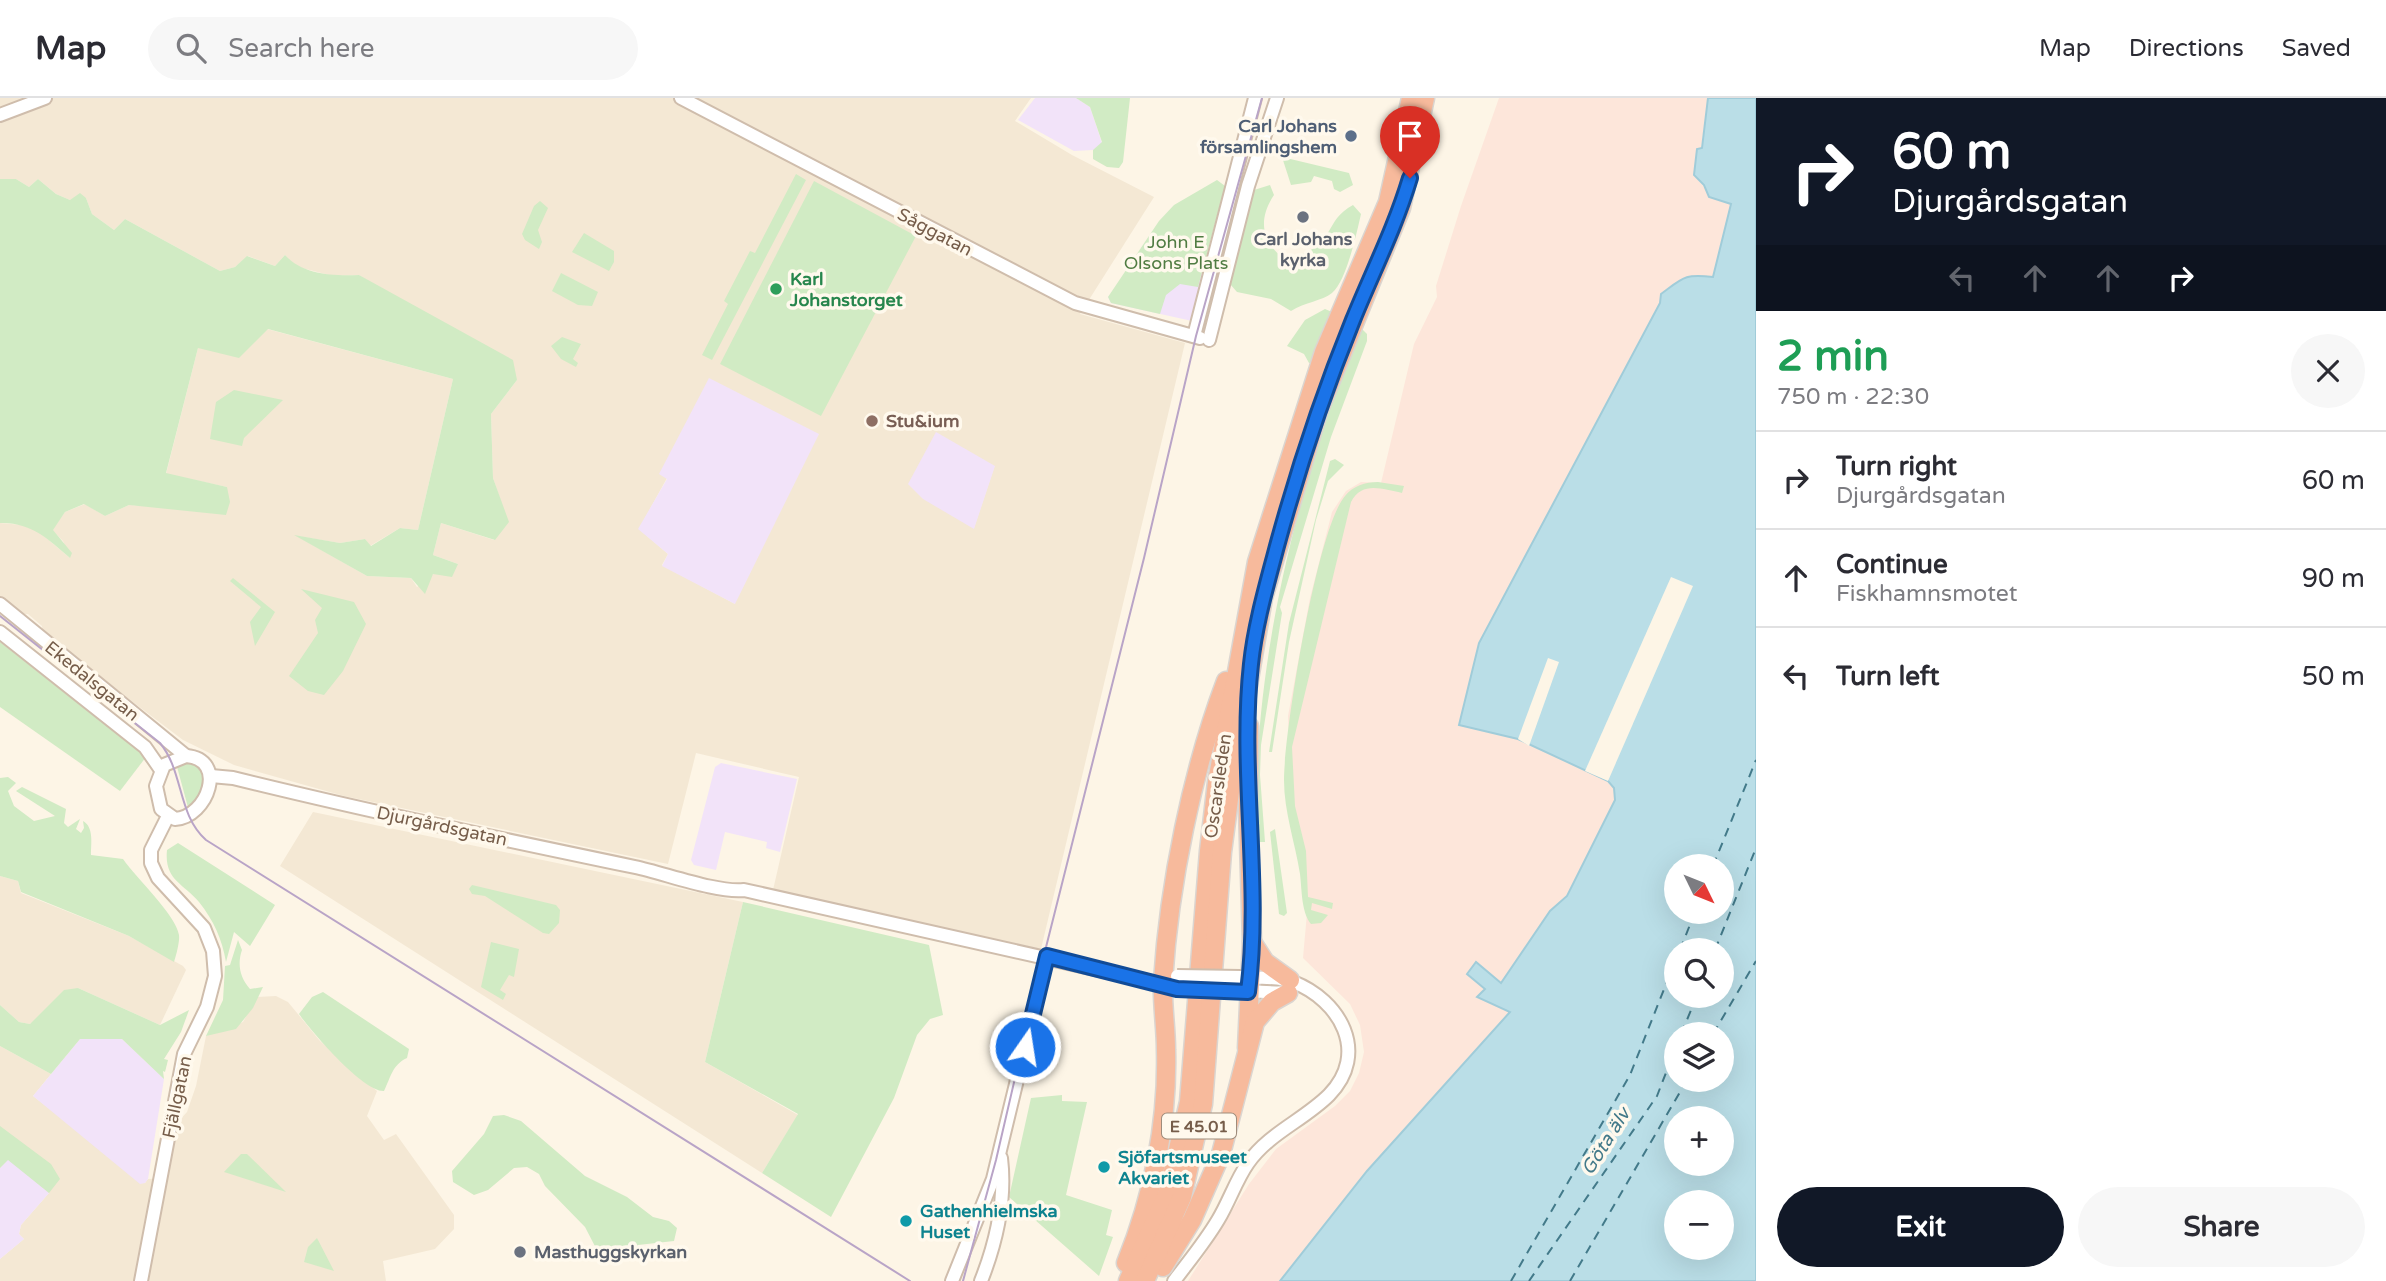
<!DOCTYPE html>
<meta charset="utf-8">
<style>
body{margin:0;font-family:"Varela Round",sans-serif;background:#f7f7f7;color:#2b2b33;height:100vh;display:flex;flex-direction:column;font-size:26px;white-space:nowrap}
*{box-sizing:border-box;margin:0}
p{font-size:23px;color:#7c7c81}
.icon{flex:none;width:38px;height:38px;fill:none;stroke:currentColor;stroke-width:2;stroke-linecap:round;stroke-linejoin:round}
.map{position:relative;flex:1;overflow:hidden}
.sheet{display:flex;flex-direction:column;background:#fff;width:630px}
.sheet>*{flex:none}
.hud{background:#111827;color:#fff;overflow:hidden}
.needle{width:46px;rotate:133deg}
.tools{position:absolute;left:1664px;top:756px;display:grid;gap:14px}
.tools a{display:grid;place-items:center;width:70px;height:70px;border-radius:50%;background:#fff;box-shadow:0 7px 28px #0002;font-size:35px}
.pin{position:absolute;display:grid;place-items:center;width:60px;height:60px;color:#fff;margin:-72px -30px;border-radius:50% 50% 50% 0;rotate:-45deg;box-shadow:0 0 7px #0007}
.pin .icon{rotate:45deg}
.me{position:absolute;width:77px;margin:-38px;rotate:13deg;stroke-linejoin:round;filter:drop-shadow(0 0 5px #0008)}
.turn{display:flex;align-items:center;gap:24px;height:147px;padding:0 21px;font-size:32px}
.turn .icon{width:91px;height:91px;stroke-width:2.5}
.turn b{display:block;font-size:49px;line-height:60px}
.lanes{display:flex;align-items:center;height:66px;padding:0 21px;background:#0003;justify-content:center;gap:35px;direction:ltr}
.lanes .off{opacity:.35}
.round{display:grid;place-items:center;flex:none;width:74px;height:74px;border-radius:37px;background:#f7f7f7}
.head{display:flex;align-items:center;justify-content:space-between;height:119px;padding:0 21px}
h1{font-size:42px;font-weight:700;line-height:52px;color:#1e9e55}
.action{display:flex;gap:14px;margin-top:auto;padding:14px 21px}
.action a{flex:1;height:80px;border-radius:42px;background:#111827;color:#fff;font-size:28px;font-weight:700;line-height:80px;text-align:center}
.action a+a{background:#f7f7f7;color:#2b2b33}
ul{padding:0;list-style:none}
li{display:flex;align-items:center;gap:21px;height:98px;padding:0 21px;border-top:2px solid #e1e1e2}
li div{flex:1}
li b{display:block;font-size:26px}
li em{font-style:normal}
header{display:flex;align-items:center;gap:42px;box-sizing:border-box;height:98px;padding:0 35px;background:#fff;border-bottom:2px solid #e1e1e2}
header strong{font-size:33px}
nav{display:flex;gap:38px;margin-inline-start:auto;font-size:24px}
.search{width:490px;height:63px;background:#f7f7f7;display:flex;align-items:center;gap:18px;box-sizing:border-box;padding:0 24px;border-radius:38px;color:#7c7c81;font-size:26px}
main{display:flex;flex:1;min-height:0}
.map>svg:first-child{display:block}
.residential{fill:#f4e8d4;fill-rule:evenodd}
.commercial{fill:#fde6da}
.education{fill:#f2e3f9}
.green{fill:#d1ebc4}
.water{fill:#badee7;stroke:#a0ccd9;stroke-width:2;fill-rule:evenodd}
.pier{fill:#fdf5e6}
.lines{fill:none;stroke-linecap:round;stroke-linejoin:round}
.ferry{stroke:#437a8a;stroke-width:2;stroke-dasharray:9 7;stroke-linecap:butt}
.minor-casing{stroke:#cfbdac;stroke-width:16}
.highway-casing{stroke:#dbd5d0;stroke-width:21}
.minor{stroke:#fff;stroke-width:12}
.highway{stroke:#f7ba9c;stroke-width:18}
.tram{stroke:#b9a4c7;stroke-width:2}
.minor-bridge-casing{stroke:#cfbdac;stroke-width:16;stroke-linecap:butt}
.minor-bridge{stroke:#fff;stroke-width:12}
.route-casing{stroke:#114b97;stroke-width:18}
.route{stroke:#1a73e8;stroke-width:12}
.service-dot{fill:#5c6f8a;stroke:#fff9ed;stroke-width:2.5}
.worship-dot{fill:#6b7280;stroke:#fff9ed;stroke-width:2.5}
.leisure-dot{fill:#2e9e5b;stroke:#fff9ed;stroke-width:2.5}
.education-dot{fill:#8d6e63;stroke:#fff9ed;stroke-width:2.5}
.culture-dot{fill:#0f9aa8;stroke:#fff9ed;stroke-width:2.5}
.labels{text-anchor:middle;stroke-width:7;stroke-linejoin:round;paint-order:stroke}
.shield{fill:#fff9ed;stroke:#9f8c7b;stroke-width:2}
.shield-label{font-size:16px;font-weight:bold;fill:#765d4a}
.service-label{font-size:18px;font-weight:bold;fill:#4e5e75;stroke:#fff9ed;text-anchor:end}
.street-label{font-size:18px;fill:#765d4a;stroke:#fff9ed}
.worship-label{font-size:18px;font-weight:bold;fill:#5b616d;stroke:#fff9ed}
.park-label{font-size:18px;fill:#507c42;stroke:#fff9ed}
.leisure-label{font-size:18px;font-weight:bold;fill:#27864d;stroke:#fff9ed;text-anchor:start}
.education-label{font-size:18px;font-weight:bold;fill:#785e54;stroke:#fff9ed;text-anchor:start}
.culture-label{font-size:18px;font-weight:bold;fill:#0d838f;stroke:#fff9ed;text-anchor:start}
.water-label{font-size:19px;font-style:italic;fill:#437a8a;stroke:#fff9ed}
</style>
<header>
<strong>Map</strong>
<div class="search"><svg class="icon" aria-label="search" viewBox="0 0 24 24"><circle cx="10" cy="10" r="6"/><path d="M15 15l6 6"/></svg>Search here</div>
<nav><a>Map</a><a>Directions</a><a>Saved</a></nav>
</header>
<main>
<div class="map">
<svg width="1756" height="1183" viewBox="0 0 1756 1183">
<rect width="100%" height="100%" fill="#fdf5e6"/>
<!-- residential -->
<g class="residential">
<path d="M 0,0 L 1031,0 L 1015,23 L 1072,57 L 1154,99 L 1080,216 L 1185,245 L 1041,851 L 773,792 L 799,679 L 696,655 L 668,766 L 344,698 L 234,667 L 183,642 L 43,536 L 42,528 L 28,516 L 20,517 L 0,501 L 0,425 L 23,427 L 38,433 L 70,460 L 63,443 L 52,432 L 65,414 L 85,406 L 105,418 L 129,407 L 150,408 L 227,389 L 166,376 L 198,250 L 267,231 L 453,281 L 418,432 L 400,430 L 370,448 L 365,441 L 340,445 L 297,438 L 367,478 L 411,480 L 417,489 L 433,476 L 458,466 L 433,457 L 441,425 L 494,442 L 508,424 L 493,380 L 491,316 L 517,282 L 359,177 L 333,178 L 294,168 L 285,157 L 275,168 L 248,158 L 235,169 L 220,173 L 125,121 L 114,132 L 92,116 L 86,100 L 70,102 L 56,96 L 38,81 L 29,89 L 16,81 L 0,81 ZM 667,380 L 735,506 L 662,467 L 668,456 L 639,431 Z"/>
<polygon points="313,714 743,804 705,964 798,1017 762,1075 280,768"/>
<polygon points="0,778 18,783 21,795 129,838 183,868 186,872 160,927 78,890 30,926 19,924 0,907"/>
<polygon points="276,898 288,904 320,943 377,993 367,1018 384,1042 396,1036 454,1117 454,1131 435,1151 383,1163 386,1183 0,1183 0,1161 24,1141 19,1136 21,1127 49,1095 8,1062 0,1070 0,948 51,976 33,998 145,1085 148,1081 166,1080 178,1024 187,1014 196,988 206,938 243,924 257,899"/>
</g>
<!-- commercial -->
<polygon class="commercial" points="1499,0 1708,0 1701,50 1694,77 1708,94 1731,106 1713,180 1661,196 1660,205 1479,545 1671,479 1614,690 1615,702 1567,798 1550,813 1501,885 1467,875 1485,892 1478,900 1510,914 1367,1073 1280,1183 1188,1183 1249,1086 1276,1051 1335,1008 1350,993 1359,975 1364,954 1360,927 1350,906 1303,860 1307,815 1291,698 1288,618 1310,500 1332,414 1346,393 1361,384 1381,385 1414,246 1437,199 1436,188 1461,108"/>
<!-- education -->
<g class="education">
<polygon points="1035,0 1076,0 1090,9 1102,45 1093,52 1074,53 1018,22"/>
<polygon points="1155,166 1203,176 1192,223 1111,205 1108,199"/>
<polygon points="709,280 819,336 735,506 662,468 668,456 638,431 667,381 659,376"/>
<polygon points="936,334 995,368 974,431 923,401 908,386"/>
<polygon points="721,665 797,681 780,754 766,750 767,744 725,734 716,772 694,767 691,762 715,669"/>
<polygon points="80,941 122,941 164,981 148,1081 145,1085 140,1086 33,998"/>
<polygon points="8,1061 49,1095 21,1127 19,1136 24,1141 0,1161 0,1070"/>
</g>
<!-- green -->
<g class="green">
<polygon points="1076,0 1130,0 1123,64 1119,70 1107,69 1093,61 1093,52 1102,44 1090,9"/>
<polygon points="1282,59 1349,75 1353,87 1340,94 1334,91 1332,83 1314,78 1311,84 1291,87"/>
<polygon points="796,76 806,82 712,262 702,257 728,206 724,203 750,153 755,155"/>
<path d="M 0,81 L 16,81 L 29,89 L 38,81 L 56,96 L 70,102 L 80,95 L 86,100 L 92,116 L 114,132 L 125,121 L 220,173 L 235,169 L 247,158 L 275,168 L 285,157 C 303,177 333,178 359,177 L 513,262 L 517,282 L 491,316 L 493,380 L 509,424 L 495,442 L 441,425 L 433,457 L 458,466 L 452,479 L 433,476 L 425,496 L 411,480 L 367,478 L 294,437 L 340,445 L 365,441 L 371,448 L 400,430 L 418,432 L 453,281 L 268,231 L 239,260 L 198,250 L 166,375 L 227,389 L 230,404 L 226,417 L 129,407 L 105,418 L 84,406 L 65,414 L 53,432 L 72,455 L 70,460 C 48,441 31,424 0,425 Z"/>
<polygon points="1217,82 1225,88 1198,189 1180,186 1166,197 1160,216 1111,205 1108,199 1159,123 1174,107"/>
<polygon points="814,83 916,138 821,318 720,266"/>
<path d="M 1270,87 L 1274,97 C 1258,121 1261,143 1284,161 C 1338,151 1321,124 1353,107 L 1361,116 C 1357,134 1346,184 1332,195 C 1322,203 1305,204 1291,213 L 1271,201 L 1237,194 L 1230,186 L 1254,92 Z"/>
<polygon points="540,103 548,110 538,132 542,144 539,151 525,142 522,136 534,108"/>
<polygon points="584,135 614,153 614,164 609,173 572,154"/>
<polygon points="561,175 598,194 592,208 578,207 552,193"/>
<polygon points="1325,211 1332,214 1312,265 1309,265 1304,256 1287,248 1305,222"/>
<path d="M 1359,228 L 1367,236 L 1367,243 L 1331,339 L 1280,509 L 1282,515 L 1261,647 L 1260,677 L 1265,744 L 1259,744 L 1257,756 L 1259,829 C 1242,609 1283,432 1359,228 Z"/>
<polygon points="562,239 581,246 573,261 578,265 576,269 561,261 551,248"/>
<polygon points="234,292 283,302 244,340 242,348 210,341 216,304"/>
<polygon points="1335,361 1344,367 1328,383 1316,422 1289,544 1272,654 1269,654 1289,525 1330,363"/>
<path d="M 1378,384 L 1404,388 L 1402,395 C 1382,391 1362,383 1351,404 L 1292,649 L 1295,708 L 1306,753 L 1308,799 L 1333,805 L 1332,811 L 1312,805 L 1311,812 L 1328,817 L 1321,825 L 1311,826 C 1301,814 1302,791 1300,776 C 1295,744 1284,714 1284,682 C 1284,634 1317,430 1345,398 C 1353,388 1365,384 1378,384 Z"/>
<polygon points="233,480 275,514 255,548 250,524 261,509 230,483"/>
<polygon points="301,491 354,504 366,526 343,573 324,597 308,593 289,578 318,535 315,522 322,510"/>
<polygon points="0,544 146,659 120,693 0,609"/>
<polygon points="193,663 204,675 204,692 189,713 176,665"/>
<path d="M 8,679 L 16,685 L 8,693 L 14,708 L 34,723 L 55,718 L 16,693 L 22,689 L 66,711 L 64,725 L 68,729 L 80,721 L 76,731 L 81,735 L 84,730 L 83,723 C 94,729 91,745 91,757 L 123,761 C 137,781 176,817 179,837 C 180,843 176,858 174,864 L 129,838 L 21,794 L 18,783 L 0,778 L 0,680 Z"/>
<polygon points="1275,731 1287,815 1284,818 1279,816 1270,734"/>
<path d="M 178,745 L 275,807 L 250,848 L 234,834 L 226,864 C 222,841 214,823 199,804 C 183,785 164,782 167,752 Z"/>
<polygon points="472,787 556,807 560,812 559,825 549,836 543,835 485,798 472,796 469,791"/>
<polygon points="743,804 929,847 943,917 930,921 917,937 894,1000 831,1119 762,1075 798,1016 705,964"/>
<path d="M 238,842 L 242,852 C 237,866 240,880 250,891 L 263,889 L 253,910 L 236,931 L 206,938 L 223,902 L 225,868 L 230,867 Z"/>
<polygon points="491,844 519,851 514,879 509,877 500,892 506,896 503,902 481,889"/>
<polygon points="78,890 160,927 189,912 181,934 164,961 168,962 165,974 163,973 164,981 122,941 80,941 51,976 0,948 0,907 19,924 30,926 64,892"/>
<path d="M 323,894 L 409,951 L 407,960 C 392,967 391,979 384,993 C 363,994 311,933 299,916 L 312,899 Z"/>
<polygon points="1062,997 1062,1003 1087,1004 1066,1097 1112,1112 1106,1137 1113,1139 1099,1178 1009,1099 1031,1000"/>
<polygon points="504,1017 521,1023 585,1078 627,1099 653,1119 669,1123 677,1130 674,1143 638,1147 632,1159 614,1166 599,1156 585,1129 545,1088 539,1076 527,1069 514,1070 488,1092 474,1097 453,1084 452,1073 484,1036 493,1018"/>
<polygon points="0,1028 51,1066 60,1081 49,1095 8,1062 0,1070"/>
<polygon points="241,1056 247,1056 286,1094 224,1074"/>
<polygon points="317,1140 334,1173 304,1164 308,1149"/>
</g>
<!-- water -->
<path class="water" d="M 1708,0 L 1756,0 L 1756,1183 L 1280,1183 L 1367,1073 L 1510,914 L 1477,899 L 1485,891 L 1467,876 L 1476,864 L 1501,885 L 1550,813 L 1567,798 L 1615,702 L 1614,690 L 1608,683 L 1518,641 L 1459,627 L 1479,545 L 1660,205 L 1661,196 C 1684,179 1684,176 1713,179 L 1731,106 L 1709,99 L 1704,87 L 1694,77 L 1697,51 L 1702,50 ZM 1676,768 L 1722,768 L 1722,814 L 1676,814 ZM 1676,852 L 1722,852 L 1722,898 L 1676,898 ZM 1676,936 L 1722,936 L 1722,982 L 1676,982 ZM 1676,1020 L 1722,1020 L 1722,1066 L 1676,1066 ZM 1676,1104 L 1722,1104 L 1722,1150 L 1676,1150 Z"/>
<!-- pier -->
<g class="pier">
<polygon points="1671,479 1693,488 1608,683 1585,673"/>
<polygon points="1548,560 1559,564 1529,648 1518,641"/>
</g>
<g class="lines">
<!-- ferry -->
<g class="ferry">
<polyline points="1713,768 1756,662"/>
<polyline points="1680,852 1695,814"/>
<polyline points="1715,852 1756,750"/>
<polyline points="1681,936 1697,898"/>
<polyline points="1713,936 1756,863"/>
<polyline points="1511,1183 1630,977 1676,861"/>
<polyline points="1529,1183 1657,998 1676,949"/>
<polyline points="1570,1183 1687,982"/>
</g>
<!-- minor casing -->
<g class="minor-casing">
<g id="minor">
<polyline points="681,0 1075,205 1200,240"/>
<polyline points="0,17 45,0"/>
<polyline points="1194,238 1255,0"/>
<polyline points="1209,242 1248,88 1277,0"/>
<polyline points="0,506 186,658"/>
<polyline points="0,534 145,649 161,672"/>
<path d="M 186,658 C 228,661 208,719 175,721 L 161,711 L 156,688 L 164,667 Z"/>
<path d="M 211,678 L 233,680 C 367,713 501,741 635,769 C 664,775 717,795 744,792 L 1170,888"/>
<polyline points="1244,893 1288,895"/>
<polyline points="141,1183 184,956 207,909 215,878 213,853 204,830 158,780 151,765 151,752 168,718"/>
<polyline points="952,1183 993,1081 1047,858"/>
<path d="M 981,1183 C 996,1145 1006,1101 1001,1060"/>
<path d="M 1174,1183 C 1189,1163 1205,1144 1218,1122 C 1229,1104 1236,1082 1248,1065 C 1269,1035 1304,1022 1329,997 C 1370,955 1340,902 1293,884 C 1279,878 1260,881 1245,879"/>
</g>
</g>
<!-- highway casing -->
<g class="highway-casing">
<g id="highway">
<polyline points="1252,844 1265,864 1290,882"/>
<polyline points="1247,950 1252,844 1248,710 1249,628"/>
<path d="M 1126,1165 C 1153,1099 1168,1024 1166,952 C 1166,929 1162,906 1163,883 C 1169,787 1192,673 1226,583"/>
<polyline points="1163,1169 1192,1122 1221,1056 1255,924 1272,904 1288,895"/>
<polyline points="1128,1183 1168,1094 1189,1004 1209,753 1217,684 1257,464 1324,254 1388,104 1411,0"/>
<polyline points="1145,1183 1182,1099 1203,1006 1222,754 1231,686 1263,500 1318,314 1401,110 1425,0"/>
</g>
</g>
<!-- minor -->
<use href="#minor" class="minor"/>
<!-- highway -->
<use href="#highway" class="highway"/>
<!-- tram -->
<g class="tram">
<path d="M 0,518 L 160,645 C 184,674 177,716 206,742 L 910,1183"/>
<polyline points="963,1183 996,1062 1038,881 1144,460 1196,238 1262,0"/>
</g>
<!-- minor-bridge casing -->
<g class="minor-bridge-casing">
<g id="minor-bridge">
<polyline points="1177,878 1241,879"/>
<polyline points="1177,891 1241,893"/>
</g>
</g>
<!-- minor-bridge -->
<use href="#minor-bridge" class="minor-bridge"/>
</g>
<g class="lines">
<!-- route casing -->
<g class="route-casing">
<path id="route" d="M 1025,949 L 1047,858 L 1177,891 L 1248,894 C 1262,786 1239,675 1251,566 C 1255,527 1267,486 1277,448 C 1298,371 1323,296 1353,222 C 1372,175 1395,130 1410,80"/>
</g>
<!-- route -->
<use href="#route" class="route"/>
</g>
<!-- markers -->
<circle class="service-dot" cx="1351" cy="38" r="7"/>
<g class="worship-dot">
<circle cx="1303" cy="119" r="7"/>
<circle cx="520" cy="1154" r="7"/>
</g>
<circle class="leisure-dot" cx="776" cy="191" r="7"/>
<circle class="education-dot" cx="872" cy="323" r="7"/>
<g class="culture-dot">
<circle cx="1104" cy="1069" r="7"/>
<circle cx="906" cy="1123" r="7"/>
</g>
<g class="labels">
<!-- shield labels -->
<rect class="shield" x="1162" y="1015.5" width="74" height="25" rx="5"/>
<g class="shield-label">
<text x="1199" y="1034">E 45.01</text>
</g>
<!-- service labels -->
<g class="service-label">
<text x="1337" y="34">Carl Johans<tspan x="1337" dy="21">församlingshem</tspan></text>
</g>
<!-- street labels -->
<g class="street-label">
<text transform="translate(935 134) rotate(28)" y="6">Såggatan</text>
<text transform="translate(92 583) rotate(39)" y="6">Ekedalsgatan</text>
<text transform="translate(1218 688) rotate(-82)" y="6">Oscarsleden</text>
<text transform="translate(442 728) rotate(12)" y="6">Djurgårdsgatan</text>
<text transform="translate(177 999) rotate(-78)" y="6">Fjällgatan</text>
</g>
<!-- worship labels -->
<g class="worship-label">
<text x="1303" y="147">Carl Johans<tspan x="1303" dy="21">kyrka</tspan></text>
<text x="534" y="1160" text-anchor="start">Masthuggskyrkan</text>
</g>
<!-- park labels -->
<g class="park-label">
<text x="1176" y="150">John E<tspan x="1176" dy="21">Olsons Plats</tspan></text>
</g>
<!-- leisure labels -->
<g class="leisure-label">
<text x="790" y="187">Karl<tspan x="790" dy="21">Johanstorget</tspan></text>
</g>
<!-- education labels -->
<g class="education-label">
<text x="886" y="329">Stu&amp;ium</text>
</g>
<!-- culture labels -->
<g class="culture-label">
<text x="1118" y="1065">Sjöfartsmuseet<tspan x="1118" dy="21">Akvariet</tspan></text>
<text x="920" y="1119">Gathenhielmska<tspan x="920" dy="21">Huset</tspan></text>
</g>
<!-- water labels -->
<g class="water-label">
<text transform="translate(1605 1043) rotate(-58)" y="7">Göta älv</text>
</g>
</g>
</svg>
<div class="tools">
<a><svg class="needle" viewBox="-14 -14 28 28"><path d="M0-13l5 13h-10z" fill="#e53935"/><path d="M0 13l5-13h-10z" fill="#7c7c81"/></svg></a>
<a><svg class="icon" aria-label="search" viewBox="0 0 24 24"><circle cx="10" cy="10" r="6"/><path d="M15 15l6 6"/></svg></a>
<a><svg class="icon" aria-label="layers" viewBox="0 0 24 24"><path d="M12 4l9 5-9 5-9-5zM3 14l9 5 9-5"/></svg></a>
<a>+</a>
<a>−</a>
</div>
<div class="pin" style="left:1410px;top:80px;background:#d93025"><svg class="icon" aria-label="arrive" viewBox="0 0 24 24"><path d="M6 21V4h12l-3 4 3 4H6"/></svg></div>
<svg class="me" style="left:1025px;top:949px" viewBox="-20 -20 40 40"><circle r="17" fill="#1a73e8" stroke="#fff" stroke-width="3"/><path d="M0-11L8 9 0 5-8 9z" fill="#fff"/></svg>
</div>
<section class="sheet">
<div class="hud">
<div class="turn"><svg class="icon" aria-label="right" viewBox="0 0 24 24"><path d="M7 20v-9h11M14 6l5 5-5 5"/></svg><div><b>60 m</b>Djurgårdsgatan</div></div>
<div class="lanes"><svg class="icon off" aria-label="left" viewBox="0 0 24 24"><path d="M17 20v-9H6M10 6l-5 5 5 5"/></svg><svg class="icon off" aria-label="ahead" viewBox="0 0 24 24"><path d="M12 20V5M6 11l6-6 6 6"/></svg><svg class="icon off" aria-label="ahead" viewBox="0 0 24 24"><path d="M12 20V5M6 11l6-6 6 6"/></svg><svg class="icon" aria-label="right" viewBox="0 0 24 24"><path d="M7 20v-9h11M14 6l5 5-5 5"/></svg></div>
</div>
<div class="head"><div><h1>2 min</h1><p>750 m · 22:30</p></div><a class="round"><svg class="icon" aria-label="close" viewBox="0 0 24 24"><path d="M6 6l12 12M18 6L6 18"/></svg></a></div>
<ul>
<li><svg class="icon" aria-label="right" viewBox="0 0 24 24"><path d="M7 20v-9h11M14 6l5 5-5 5"/></svg><div><b>Turn right</b><p>Djurgårdsgatan</p></div><em>60 m</em></li>
<li><svg class="icon" aria-label="ahead" viewBox="0 0 24 24"><path d="M12 20V5M6 11l6-6 6 6"/></svg><div><b>Continue</b><p>Fiskhamnsmotet</p></div><em>90 m</em></li>
<li><svg class="icon" aria-label="left" viewBox="0 0 24 24"><path d="M17 20v-9H6M10 6l-5 5 5 5"/></svg><div><b>Turn left</b></div><em>50 m</em></li>
</ul>
<div class="action"><a>Exit</a><a>Share</a></div>
</section>
</main>
